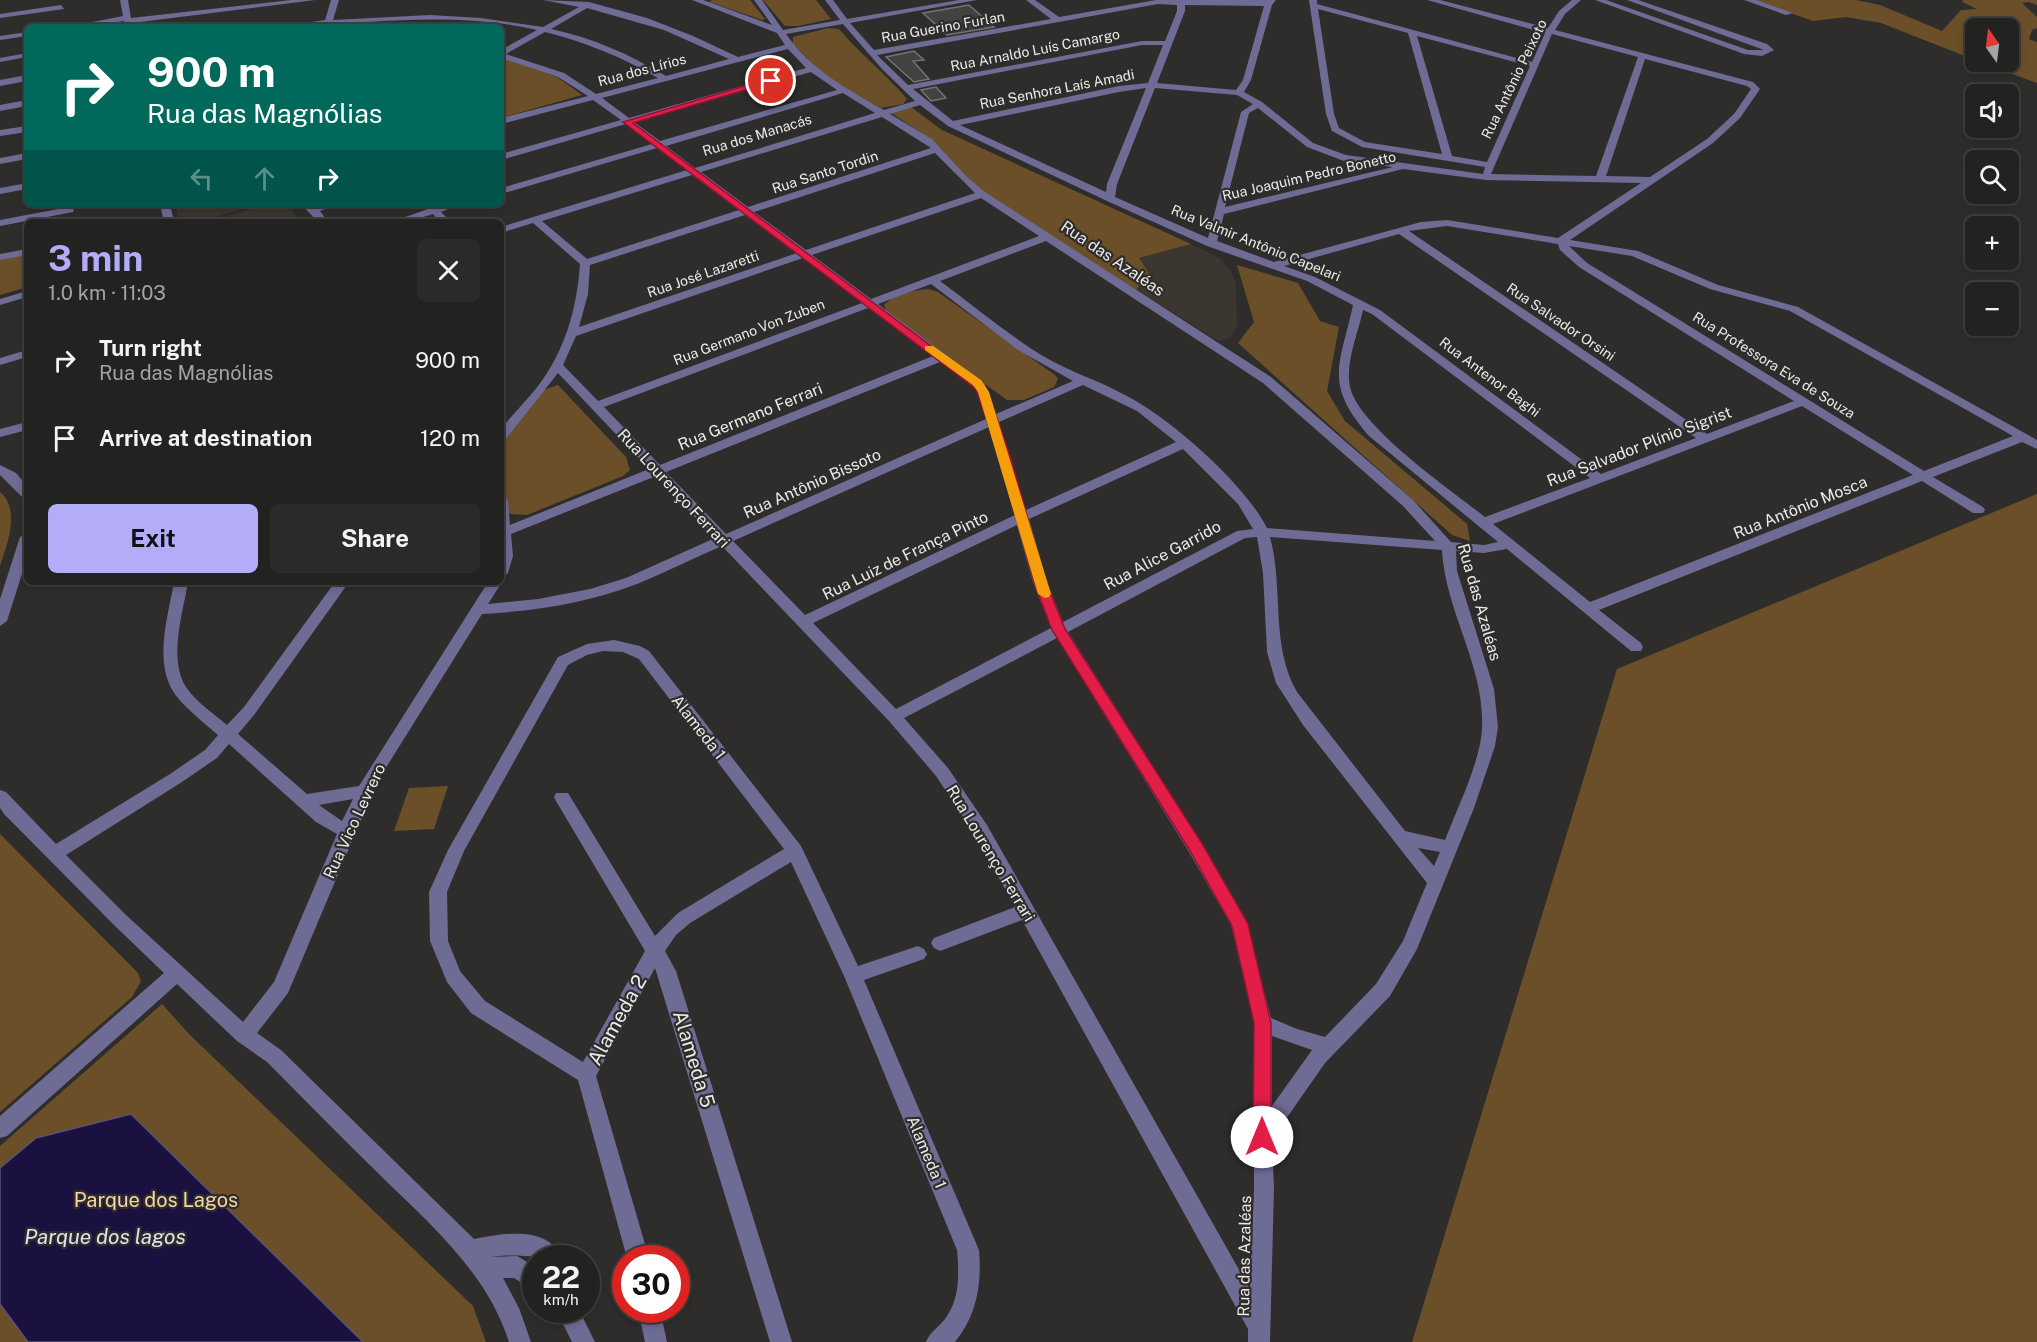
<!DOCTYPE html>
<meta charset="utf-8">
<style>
body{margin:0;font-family:"Public Sans",sans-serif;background:#2a2a29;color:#f1f3f6;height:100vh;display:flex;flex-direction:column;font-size:22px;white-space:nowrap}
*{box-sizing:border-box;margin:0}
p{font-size:20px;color:#a2a4a5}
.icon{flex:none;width:33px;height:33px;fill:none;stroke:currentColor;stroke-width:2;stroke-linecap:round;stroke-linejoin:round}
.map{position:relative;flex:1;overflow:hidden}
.panel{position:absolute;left:24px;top:219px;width:480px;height:366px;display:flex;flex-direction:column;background:#222220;border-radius:9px;box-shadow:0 3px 9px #0003,0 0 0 2px #3f3f3e}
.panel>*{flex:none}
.banner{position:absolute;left:24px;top:24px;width:480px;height:183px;border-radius:9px;box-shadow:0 3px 9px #0003,0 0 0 2px #3f3f3e;background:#00695c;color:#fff;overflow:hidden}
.needle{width:39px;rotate:346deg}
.tools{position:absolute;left:1965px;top:18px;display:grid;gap:12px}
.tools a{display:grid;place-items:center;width:54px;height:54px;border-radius:9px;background:#222220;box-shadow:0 3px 9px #0003,0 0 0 2px #3f3f3e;font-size:30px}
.speed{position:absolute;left:522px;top:1245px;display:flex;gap:12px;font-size:30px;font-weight:700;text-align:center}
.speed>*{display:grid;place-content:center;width:78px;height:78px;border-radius:50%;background:#222220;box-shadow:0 3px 9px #0003,0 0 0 2px #3f3f3e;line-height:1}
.speed small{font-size:15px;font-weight:400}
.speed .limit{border:9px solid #d22;background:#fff;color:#111}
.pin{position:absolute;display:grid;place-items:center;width:51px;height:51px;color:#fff;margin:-26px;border:3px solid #fff;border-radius:50%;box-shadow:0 2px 6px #0007}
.me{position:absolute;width:66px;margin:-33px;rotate:0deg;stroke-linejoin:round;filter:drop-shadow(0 0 4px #0008)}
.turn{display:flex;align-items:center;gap:21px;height:126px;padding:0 24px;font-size:27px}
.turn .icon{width:78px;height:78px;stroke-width:2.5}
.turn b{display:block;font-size:42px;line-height:51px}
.lanes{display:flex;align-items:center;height:57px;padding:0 24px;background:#0003;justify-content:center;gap:30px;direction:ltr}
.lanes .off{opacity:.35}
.round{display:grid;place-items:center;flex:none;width:63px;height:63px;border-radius:9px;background:#2a2a29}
.headline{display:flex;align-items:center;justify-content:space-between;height:102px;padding:0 24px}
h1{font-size:36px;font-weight:700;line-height:45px;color:#b3adf9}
.cta{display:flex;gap:12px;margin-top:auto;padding:12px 24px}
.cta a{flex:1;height:69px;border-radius:9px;background:#b3adf9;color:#111;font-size:24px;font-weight:700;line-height:69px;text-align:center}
.cta a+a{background:#2a2a29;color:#f1f3f6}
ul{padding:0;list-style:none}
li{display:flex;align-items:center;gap:18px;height:78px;padding:0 24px}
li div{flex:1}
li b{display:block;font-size:22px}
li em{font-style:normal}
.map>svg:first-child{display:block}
.built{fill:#3b362f}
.green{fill:#6b4f28}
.water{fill:#1b1140;stroke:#595273;stroke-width:1.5}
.building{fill:#444240;stroke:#757371;stroke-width:1.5}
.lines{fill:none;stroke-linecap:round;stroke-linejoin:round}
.minor{fill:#6e6b95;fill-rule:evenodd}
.route{fill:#e11d48;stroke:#92132f;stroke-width:1.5}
.slow{fill:#f59e0b}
.labels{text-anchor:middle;stroke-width:4.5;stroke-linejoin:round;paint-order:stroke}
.far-street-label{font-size:14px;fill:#ebeae9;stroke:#2e2d2b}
.street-label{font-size:16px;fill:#ebeae9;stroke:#2e2d2b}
.near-street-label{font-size:20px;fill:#ebeae9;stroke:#2e2d2b}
.near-park-label{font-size:20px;fill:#f7d5a8;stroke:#2e2d2b}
.near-water-label{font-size:21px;font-style:italic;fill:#e3e2f3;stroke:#2e2d2b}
</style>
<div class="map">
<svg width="2037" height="1342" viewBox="0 0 2037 1342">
<rect width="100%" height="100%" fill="#2e2d2b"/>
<!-- built -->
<g class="built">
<polygon points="176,204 259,204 199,222 179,222"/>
<polygon points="268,204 288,204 300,222 207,222"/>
<polygon points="1191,244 1221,259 1231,271 1236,284 1237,327 1229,338 1219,341 1136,290 1149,273 1139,258"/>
</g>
<!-- green -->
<g class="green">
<polygon points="712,0 750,0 765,19 762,20 709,2"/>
<polygon points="763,0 816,0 831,19 798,26 785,26"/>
<polygon points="1754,0 1856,0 1880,5 1942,31 1961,10 1977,9 1962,2 1963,0 2037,0 2037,5 2029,2 2022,3 2037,17 2037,28 2032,30 2029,39 2037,42 2037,83 1980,62 2008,62 2008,28 1976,28 1975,60 1881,23 1846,17 1813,21"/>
<path d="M 828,28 L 839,29 C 860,54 886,74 907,99 L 903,104 L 881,108 L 848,90 L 826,77 L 793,44 L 793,37 Z"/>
<polygon points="501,57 557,77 582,95 501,118"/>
<polygon points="911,107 942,130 1191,244 1139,258 1149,273 1136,290 961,177 931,139 891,113"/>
<polygon points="27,254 27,287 0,295 0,259"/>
<polygon points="1237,265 1298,283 1320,321 1339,327 1327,391 1345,421 1467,524 1470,541 1452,535 1238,343 1254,322"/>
<path d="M 929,289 L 938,292 L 1055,375 L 1058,379 L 1054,387 L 1024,400 L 1007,400 L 887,312 L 884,305 C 894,294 915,290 929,289 Z"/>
<polygon points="558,385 626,457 630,470 623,476 527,515 510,514 506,509 502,442 543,390"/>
<path d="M 0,492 C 21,510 7,544 0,566 Z"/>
<polygon points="2037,494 2037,1342 1412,1342 1617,669"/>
<polygon points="448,786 434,829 394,831 409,788"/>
<polygon points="0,834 138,973 141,981 132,997 0,1112"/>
<polygon points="162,1004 190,1035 473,1306 486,1342 0,1342 0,1146"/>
</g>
<!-- water -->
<polygon class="water" points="131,1114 363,1342 28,1342 0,1304 0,1168 36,1138"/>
<!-- building -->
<g class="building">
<polygon points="969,5 994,27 947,35 923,13"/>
<polygon points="914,51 924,60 913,61 929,79 914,82 886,57"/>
<polygon points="936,87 946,98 931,101 921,90"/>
</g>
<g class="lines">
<!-- minor -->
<g class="minor">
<polygon points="120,0 128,0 131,18 291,0 315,0 132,23 133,27 125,27 124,21 86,27 67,27 123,16"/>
<path d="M 331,0 L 339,0 L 333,20 L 430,15 L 481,18 L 543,27 L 579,7 L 543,0 L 589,2 L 647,18 L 693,36 L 738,57 L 785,45 L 777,33 L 692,0 L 703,0 L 772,25 L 754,0 L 762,0 L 783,30 L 840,20 L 825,0 L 833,0 L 847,19 L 959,0 L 977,0 L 850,23 L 874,50 L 1051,19 L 1026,0 L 1035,0 L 1059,17 L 1156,0 L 1276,0 L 1272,5 L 1251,80 L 1244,92 L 1262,102 L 1313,143 L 1346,155 L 1483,174 L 1485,167 L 1362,147 L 1332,131 L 1326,114 L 1309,0 L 1317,0 L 1317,4 L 1532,62 L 1545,33 L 1427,0 L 1440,0 L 1548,28 L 1559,11 L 1572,0 L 1581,0 L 1565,14 L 1555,30 L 1753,82 L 1760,89 L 1740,118 L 1713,143 L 1570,240 L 1638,251 L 1718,285 L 1798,307 L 2037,440 L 2037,449 L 2022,442 L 1933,477 L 1983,507 L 1985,510 L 1983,513 L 1973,513 L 1922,481 L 1599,610 L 1641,643 L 1643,647 L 1641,651 L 1631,651 L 1507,549 L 1484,553 L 1456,551 L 1457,571 L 1494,689 L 1498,727 L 1495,746 L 1474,808 L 1417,949 L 1390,996 L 1325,1063 L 1272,1139 L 1274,1188 L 1270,1342 L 1248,1342 L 1248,1329 L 1022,920 L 940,951 L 934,948 L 931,943 L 934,938 L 1015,907 L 975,835 L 936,776 L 889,721 L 722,546 C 694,558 666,572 637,584 C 588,603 535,611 482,614 L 377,782 L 288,993 L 257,1033 L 281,1050 L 474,1239 C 500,1234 549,1224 561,1258 C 536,1258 516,1253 491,1257 L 517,1256 L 536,1267 L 536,1292 L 514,1278 L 503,1278 L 519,1308 L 531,1342 L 509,1342 C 487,1273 432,1226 381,1176 C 343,1139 305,1100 267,1062 L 237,1041 L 177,984 L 7,1136 L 0,1138 L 0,1116 L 164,973 L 114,925 L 4,814 L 0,808 L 0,790 L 6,792 L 56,844 L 170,774 L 205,750 L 218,735 C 204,723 189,711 177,697 C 152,665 168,617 174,582 L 188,582 C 183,612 168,659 186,687 C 196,702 214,714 227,725 L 244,707 L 335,582 L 349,582 L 254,715 L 238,734 L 307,794 L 359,786 L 488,582 L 502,582 L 488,604 L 538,599 L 590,589 L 626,578 L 715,538 L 656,476 L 511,534 L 513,556 L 508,573 L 501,578 L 501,496 L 508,500 L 510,525 L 649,469 L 558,373 L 505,440 L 501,441 L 501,429 C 513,414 526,401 538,386 C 565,351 577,308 580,264 L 533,223 L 501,233 L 501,227 L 687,170 L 657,148 L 501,194 L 501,188 L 652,144 L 626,124 L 501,160 L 501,154 L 621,120 L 593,100 L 501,124 L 501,118 L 588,96 L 558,77 L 501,58 L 501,50 L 537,30 C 470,14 399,20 332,24 L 331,27 L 280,27 L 325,20 ZM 1158,4 L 1177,5 L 1177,11 L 1165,41 L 1142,41 L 908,85 L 877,55 ZM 1185,5 L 1264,6 L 1243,80 L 1236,90 L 1157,83 L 1185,11 ZM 587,8 L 664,30 L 729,59 L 666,76 C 629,54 593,38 551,29 ZM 1318,9 L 1408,33 L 1442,154 L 1365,142 L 1339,128 L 1334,114 ZM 843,24 L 882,69 L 915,101 L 884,110 C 847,89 811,70 786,34 ZM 545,32 C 586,42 621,57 658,78 L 596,94 L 564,73 L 506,54 ZM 1552,34 L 1638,57 L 1596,176 L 1491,174 ZM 1417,36 L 1530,66 L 1487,162 L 1452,156 ZM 1142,45 L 1163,45 L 1148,83 L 1119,86 L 953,121 L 913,89 ZM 788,49 L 806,68 L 629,118 L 602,98 ZM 1645,59 L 1747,86 L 1751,89 L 1734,114 L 1707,139 L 1650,177 L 1606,176 ZM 811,72 L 837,90 L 660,141 L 634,122 ZM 1146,88 L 1107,184 L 1106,192 L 960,125 L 1119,92 ZM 1155,88 L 1237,95 L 1253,104 L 1241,112 L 1208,238 L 1115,197 L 1117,184 ZM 843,93 L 875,113 L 695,168 L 666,146 ZM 920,105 L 948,126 L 1107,201 L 1207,246 L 1307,281 L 1353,305 C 1340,366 1323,383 1369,436 L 1498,542 L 1484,545 L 1451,542 L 1413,500 L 1271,377 L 985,192 L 965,175 L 932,139 L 890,114 ZM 1258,108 L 1307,147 L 1344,161 L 1393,167 L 1225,207 L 1249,113 ZM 882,117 L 931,148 L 748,207 L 701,172 ZM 935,153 L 975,193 L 806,250 L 754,212 ZM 1403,169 L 1486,180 L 1641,183 L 1558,238 L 1447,220 L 1421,222 L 1274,262 L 1217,241 L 1224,214 ZM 692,175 L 739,210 L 587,259 L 542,221 ZM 981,198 L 1039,236 L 871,299 L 812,255 ZM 745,215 L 797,253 L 579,327 L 588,294 L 590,265 ZM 1447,226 L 1558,244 L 1560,250 L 1579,267 L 1794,401 L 1707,434 L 1409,231 ZM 1399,234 L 1696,438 L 1601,474 L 1380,310 L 1315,277 L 1284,266 ZM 1046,241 L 1263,383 L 1403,506 L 1435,541 L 1267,528 C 1245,484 1169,417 1125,395 C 1098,380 1070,372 1043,356 C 1007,334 974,306 940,281 ZM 1569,246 L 1632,256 L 1710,289 L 1790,311 L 2013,436 L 1924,471 L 1587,263 ZM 803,258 L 862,303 L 598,401 L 563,365 L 576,336 ZM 931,284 L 1018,350 L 1073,381 L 996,414 L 985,384 L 878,304 ZM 868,308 L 933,356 L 660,465 L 604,407 ZM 1363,310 L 1372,314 L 1590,478 L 1485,517 C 1451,490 1359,427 1350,387 C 1345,362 1358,334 1363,310 ZM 940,362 L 976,389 L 986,419 L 726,534 L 666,472 ZM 1083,385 L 1137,411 L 1176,442 L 1026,510 L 999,422 ZM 1802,406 L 1913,475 L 1590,602 L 1493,524 ZM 989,427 L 1015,515 L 805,615 L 733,541 ZM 1183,449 L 1238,504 L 1253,529 L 1237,531 L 1063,622 L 1047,582 L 1029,519 ZM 1017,525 L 1033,582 L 1051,628 L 896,709 L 813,623 ZM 1257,537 L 1263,573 L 1267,652 L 1276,683 L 1303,725 L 1427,883 L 1403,941 L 1376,984 L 1325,1037 L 1297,1029 L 1271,1018 L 1246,919 L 1201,842 L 1068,632 L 1245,538 ZM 1270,537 L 1442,550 C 1445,611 1485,666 1482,728 C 1481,760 1457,809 1445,840 L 1405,831 L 1297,692 C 1270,645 1284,588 1270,537 ZM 1057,638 L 1189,852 L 1231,925 L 1254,1023 L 1254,1188 L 1250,1289 L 987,825 L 948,768 L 904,718 ZM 229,744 L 316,822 L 337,834 L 274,982 L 243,1022 L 126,915 L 66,855 L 182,782 L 217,758 ZM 353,799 L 342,821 L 319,805 ZM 1418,848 L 1440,852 L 1434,866 ZM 1272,1036 L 1312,1050 L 1272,1106 Z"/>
<polygon points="1595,0 1606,0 1748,50 1764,50 1627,0 1638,0 1767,44 1774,50 1762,56 1744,54"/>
<polygon points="1744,0 1756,0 1793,13 1786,15"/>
<polygon points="61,5 64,9 0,18 0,14"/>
<polygon points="27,32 27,36 0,40 0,36"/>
<polygon points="27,53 27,57 0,62 0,58"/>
<polygon points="27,75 27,81 0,86 0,80"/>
<polygon points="27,100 27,106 0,111 0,105"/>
<polygon points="27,126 27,132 0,136 0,130"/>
<polygon points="27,153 27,159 0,164 0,158"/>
<polygon points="27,183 27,189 0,194 0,188"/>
<polygon points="160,204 170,204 174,222 164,222"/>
<polygon points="301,204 312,204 315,206 339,204 320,211 328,222 318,222"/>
<polygon points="423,204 434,204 436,207 461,204 441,212 451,222 440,222 433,214 407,222 391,222 428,209"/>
<polygon points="69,207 74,210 73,212 0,226 0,220"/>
<polygon points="27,249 27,255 0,260 0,254"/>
<polygon points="27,291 27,297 0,305 0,299"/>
<polygon points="27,350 27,357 0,365 0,358"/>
<polygon points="27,422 27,430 0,437 0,429"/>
<polygon points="0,465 16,473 27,486 27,498 22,497 0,475"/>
<polygon points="27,533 27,558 7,621 0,626 0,599 20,537"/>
<path d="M 614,640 L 640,646 L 649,651 L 801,846 L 858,966 L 918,946 L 924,949 L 927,954 L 924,959 L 864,980 L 979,1250 C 982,1284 977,1315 955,1342 L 926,1342 C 930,1331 941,1326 947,1316 C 960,1297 959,1272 957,1250 L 844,976 L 791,862 L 690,923 L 676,935 L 665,951 L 676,971 L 792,1342 L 770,1342 L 655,968 L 596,1076 L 649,1258 L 627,1258 L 578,1080 L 471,1013 L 447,982 L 430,941 L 429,892 L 448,850 L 558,657 L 587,644 ZM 603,651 L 623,652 L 639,659 L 784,849 L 678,913 L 655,936 L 568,793 L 556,793 L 554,797 L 556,801 L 645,951 L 583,1062 L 485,1001 L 460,971 L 448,941 L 447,892 L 464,851 L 568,665 L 587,655 Z"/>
<polygon points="556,1310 579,1310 595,1342 572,1342"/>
<polygon points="638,1310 660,1310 667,1342 645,1342"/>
</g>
</g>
<!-- route -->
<polygon class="route" points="768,79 775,81 633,123 986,387 1010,456 1046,582 1065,629 1201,842 1248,924 1271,1023 1271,1137 1269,1143 1262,1145 1256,1143 1253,1137 1254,1023 1232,926 1190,851 1052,630 1034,582 999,456 976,389 623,122"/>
<!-- slow -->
<polygon class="slow" points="925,346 933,346 981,380 989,392 1051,594 1049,597 1045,598 1038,594 978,392 973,385 925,350"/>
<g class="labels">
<!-- far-street labels -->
<g class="far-street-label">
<text transform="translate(943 27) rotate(-10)" y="5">Rua Guerino Furlan</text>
<text transform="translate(1035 50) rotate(-11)" y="5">Rua Arnaldo Luís Camargo</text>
<text transform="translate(642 70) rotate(-15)" y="5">Rua dos Lírios</text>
<text transform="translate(1514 79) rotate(-64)" y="5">Rua Antônio Peixoto</text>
<text transform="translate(1057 89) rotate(-11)" y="5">Rua Senhora Laís Amadi</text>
<text transform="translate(757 135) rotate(-17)" y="5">Rua dos Manacás</text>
<text transform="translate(825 172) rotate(-18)" y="5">Rua Santo Tordin</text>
<text transform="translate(1309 176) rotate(-13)" y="5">Rua Joaquim Pedro Bonetto</text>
<text transform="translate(1256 243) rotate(22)" y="5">Rua Valmir Antônio Capelari</text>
<text transform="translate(703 274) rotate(-19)" y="5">Rua José Lazaretti</text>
<text transform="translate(1561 322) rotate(34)" y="5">Rua Salvador Orsini</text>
<text transform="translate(749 332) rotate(-21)" y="5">Rua Germano Von Zuben</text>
<text transform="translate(1774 365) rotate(32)" y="5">Rua Professora Eva de Souza</text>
<text transform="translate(1490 377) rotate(37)" y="5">Rua Antenor Baghi</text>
</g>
<!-- street labels -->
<g class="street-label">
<text transform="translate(1113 258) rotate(34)" y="6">Rua das Azaléas</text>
<text transform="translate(750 416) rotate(-22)" y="6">Rua Germano Ferrari</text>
<text transform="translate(1639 446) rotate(-21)" y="6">Rua Salvador Plínio Sigrist</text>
<text transform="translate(812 483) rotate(-24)" y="6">Rua Antônio Bissoto</text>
<text transform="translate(674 488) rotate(47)" y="6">Rua Lourenço Ferrari</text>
<text transform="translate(1800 507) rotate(-22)" y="6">Rua Antônio Mosca</text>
<text transform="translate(905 555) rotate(-26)" y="6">Rua Luiz de França Pinto</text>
<text transform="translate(1162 555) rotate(-28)" y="6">Rua Alice Garrido</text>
<text transform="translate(1480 602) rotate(74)" y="6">Rua das Azaléas</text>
<text transform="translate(699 727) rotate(52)" y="6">Alameda 1</text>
<text transform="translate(354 821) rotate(-65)" y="6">Rua Vico Levrero</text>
<text transform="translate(991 853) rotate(59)" y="6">Rua Lourenço Ferrari</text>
<text transform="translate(927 1152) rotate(67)" y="6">Alameda 1</text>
<text transform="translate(1244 1256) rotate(-89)" y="6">Rua das Azaléas</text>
</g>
<!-- near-street labels -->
<g class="near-street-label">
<text transform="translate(617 1020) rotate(-61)" y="7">Alameda 2</text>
<text transform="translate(694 1059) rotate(73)" y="7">Alameda 5</text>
</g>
<!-- near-park labels -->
<g class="near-park-label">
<text x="156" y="1207">Parque dos Lagos</text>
</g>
<!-- near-water labels -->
<g class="near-water-label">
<text x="105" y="1244">Parque dos lagos</text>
</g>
</g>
</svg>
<div class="tools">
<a><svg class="needle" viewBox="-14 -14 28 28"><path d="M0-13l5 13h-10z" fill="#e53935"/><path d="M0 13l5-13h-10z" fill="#a2a4a5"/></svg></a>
<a><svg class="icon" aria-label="sound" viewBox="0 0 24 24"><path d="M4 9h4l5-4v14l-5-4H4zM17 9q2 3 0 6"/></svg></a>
<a><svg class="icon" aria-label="search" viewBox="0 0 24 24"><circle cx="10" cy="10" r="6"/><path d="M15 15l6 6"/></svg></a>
<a>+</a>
<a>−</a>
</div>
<div class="speed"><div>22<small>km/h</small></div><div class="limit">30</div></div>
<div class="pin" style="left:771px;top:81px;background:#d93025"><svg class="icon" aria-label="arrive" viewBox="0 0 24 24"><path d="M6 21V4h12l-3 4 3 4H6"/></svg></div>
<svg class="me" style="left:1262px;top:1137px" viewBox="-20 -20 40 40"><circle r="19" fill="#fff"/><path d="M0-13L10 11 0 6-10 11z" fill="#e11d48"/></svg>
<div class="banner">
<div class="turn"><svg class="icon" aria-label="right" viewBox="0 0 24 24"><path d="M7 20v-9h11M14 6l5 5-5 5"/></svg><div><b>900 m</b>Rua das Magnólias</div></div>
<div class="lanes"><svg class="icon off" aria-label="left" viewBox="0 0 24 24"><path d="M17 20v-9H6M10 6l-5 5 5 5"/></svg><svg class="icon off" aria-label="ahead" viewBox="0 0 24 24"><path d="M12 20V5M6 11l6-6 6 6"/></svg><svg class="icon" aria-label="right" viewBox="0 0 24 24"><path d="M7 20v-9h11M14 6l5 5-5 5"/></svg></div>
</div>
<section class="panel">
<div class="headline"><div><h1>3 min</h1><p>1.0 km · 11:03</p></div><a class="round"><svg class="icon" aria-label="close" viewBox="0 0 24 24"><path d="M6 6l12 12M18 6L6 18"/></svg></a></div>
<ul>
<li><svg class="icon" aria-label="right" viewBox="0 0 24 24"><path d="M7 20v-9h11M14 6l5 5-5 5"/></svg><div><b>Turn right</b><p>Rua das Magnólias</p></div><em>900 m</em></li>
<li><svg class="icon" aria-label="arrive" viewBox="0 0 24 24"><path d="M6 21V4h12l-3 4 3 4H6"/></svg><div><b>Arrive at destination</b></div><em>120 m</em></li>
</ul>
<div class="cta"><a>Exit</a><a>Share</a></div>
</section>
</div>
